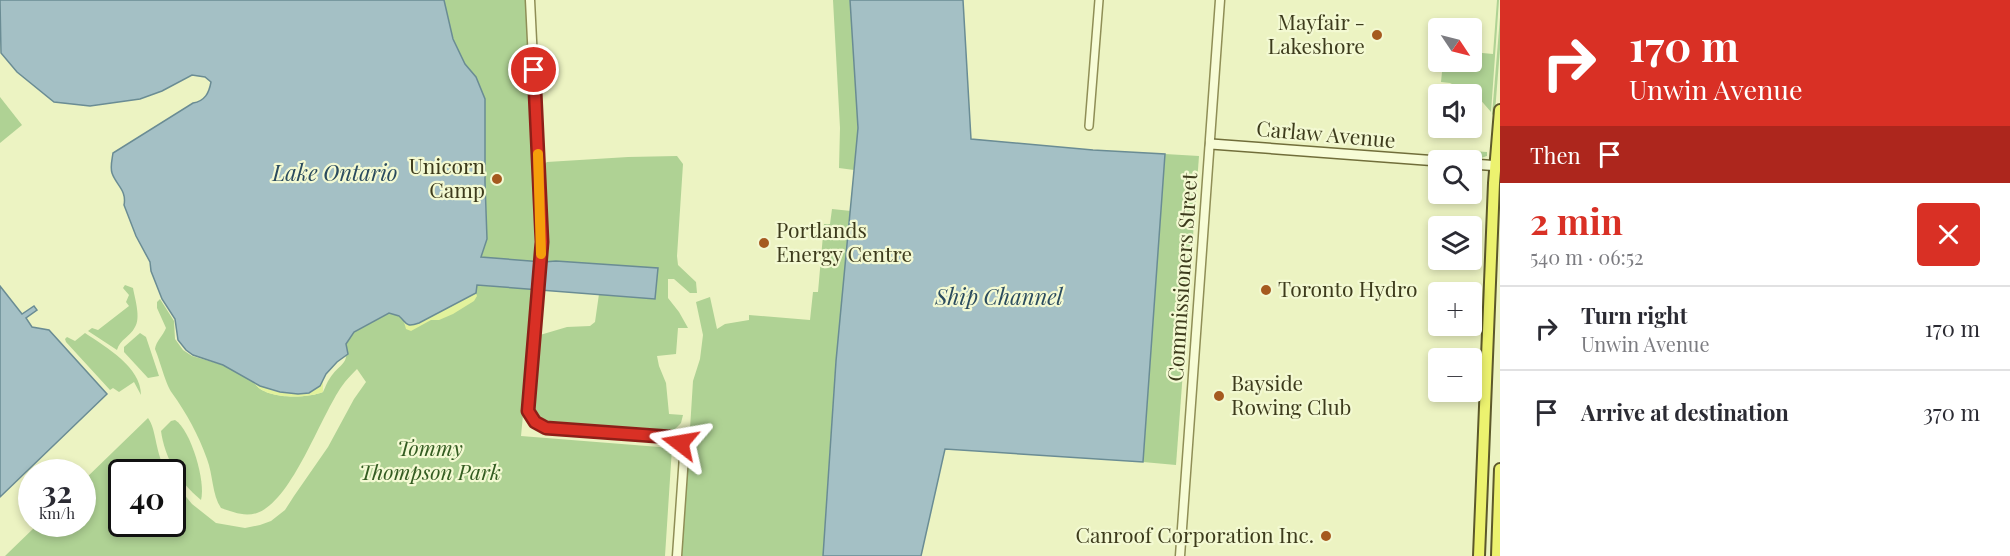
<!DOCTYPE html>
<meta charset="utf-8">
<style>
body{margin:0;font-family:"Playfair Display",serif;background:#f2f2f3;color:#2b2b33;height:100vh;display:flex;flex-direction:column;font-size:22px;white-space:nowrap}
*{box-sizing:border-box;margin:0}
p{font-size:20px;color:#7c7c81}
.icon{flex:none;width:33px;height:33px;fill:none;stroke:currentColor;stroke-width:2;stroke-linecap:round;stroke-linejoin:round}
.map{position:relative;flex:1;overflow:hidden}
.panel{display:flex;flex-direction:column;background:#fff;width:510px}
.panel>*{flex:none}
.hud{background:#d93025;color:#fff;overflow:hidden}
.needle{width:39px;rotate:125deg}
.buttons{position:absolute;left:1428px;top:18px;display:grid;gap:12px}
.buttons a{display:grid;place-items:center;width:54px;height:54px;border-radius:6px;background:#fff;box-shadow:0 3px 9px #0003;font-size:30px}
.speed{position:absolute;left:18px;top:459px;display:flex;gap:12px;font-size:30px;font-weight:700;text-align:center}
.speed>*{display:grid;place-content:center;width:78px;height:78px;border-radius:50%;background:#fff;box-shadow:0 3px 9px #0003;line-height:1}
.speed small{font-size:15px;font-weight:400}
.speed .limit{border:3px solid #111;border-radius:9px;background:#fff;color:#111}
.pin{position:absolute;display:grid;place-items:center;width:51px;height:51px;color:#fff;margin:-26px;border:3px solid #fff;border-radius:50%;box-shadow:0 2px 6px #0007}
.me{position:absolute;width:66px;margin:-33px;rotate:284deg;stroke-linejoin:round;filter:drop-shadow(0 0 4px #0008)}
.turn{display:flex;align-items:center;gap:21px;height:126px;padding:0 30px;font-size:27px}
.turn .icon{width:78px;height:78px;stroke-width:2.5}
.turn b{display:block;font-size:42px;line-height:51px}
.then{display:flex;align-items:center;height:57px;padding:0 30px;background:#0003;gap:12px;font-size:22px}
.round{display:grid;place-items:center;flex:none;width:63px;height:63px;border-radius:6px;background:#f2f2f3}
.headline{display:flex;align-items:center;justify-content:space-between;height:102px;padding:0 30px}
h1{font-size:36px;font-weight:700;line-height:45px;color:#d93025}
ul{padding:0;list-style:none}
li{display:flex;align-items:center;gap:18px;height:84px;padding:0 30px;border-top:2px solid #e1e1e2}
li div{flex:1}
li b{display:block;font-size:22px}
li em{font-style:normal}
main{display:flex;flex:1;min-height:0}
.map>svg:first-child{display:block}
.green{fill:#afd294}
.sand{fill:#e2f29c}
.water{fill:#a4c0c5;stroke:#6a8c94;stroke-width:1.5}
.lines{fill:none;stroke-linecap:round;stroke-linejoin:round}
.minor-casing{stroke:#8f8e56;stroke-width:10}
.tertiary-casing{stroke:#8f8e56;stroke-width:11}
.secondary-casing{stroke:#716e3a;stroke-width:12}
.trunk-casing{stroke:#5c582b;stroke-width:14}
.minor{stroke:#f7fcd6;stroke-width:7}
.tertiary{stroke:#f7fcd6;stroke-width:8}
.secondary{stroke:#f7fcd6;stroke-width:9}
.trunk{stroke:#ecf26f;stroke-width:10}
.route-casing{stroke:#8d1f18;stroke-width:15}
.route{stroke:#d93025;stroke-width:10}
.slow{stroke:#f59e0b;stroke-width:10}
.poi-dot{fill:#a55a1f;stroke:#f3f9d2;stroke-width:2}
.labels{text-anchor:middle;stroke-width:4.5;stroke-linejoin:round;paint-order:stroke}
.poi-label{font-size:21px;fill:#3d3b1c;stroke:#f3f9d2;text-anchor:end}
.street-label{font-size:21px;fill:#3d3b1c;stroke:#f3f9d2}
.park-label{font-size:21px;font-style:italic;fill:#335c21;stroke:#f3f9d2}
.water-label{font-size:22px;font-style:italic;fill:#2a4b5e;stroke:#f3f9d2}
</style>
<main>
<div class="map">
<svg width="1500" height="556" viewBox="0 0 1500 556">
<rect width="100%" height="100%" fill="#ecf3c2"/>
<!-- green -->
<g class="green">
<polygon points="444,0 525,0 531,90 535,262 481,257 487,239 485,182 485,99 476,77 465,64 453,39"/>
<polygon points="833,0 850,0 858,128 854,170 839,168 840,128"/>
<polygon points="1497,0 1499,0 1491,112 1478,97 1450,83 1441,82 1443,62 1472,62 1472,52 1493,54"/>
<polygon points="1500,17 1500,49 1495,112 1492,115"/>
<polygon points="0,97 22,125 0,143"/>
<polygon points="1457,150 1487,152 1487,156 1481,158 1461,157"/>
<polygon points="1165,154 1199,156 1176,465 1143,462"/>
<polygon points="677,156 683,164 677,256 678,265 696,282 697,293 690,293 674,279 668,279 668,298 679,312 688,328 678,328 676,354 657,356 659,366 666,383 669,414 683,415 681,423 671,433 611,426 551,424 540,417 532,407 540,335 567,327 590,326 595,322 599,294 655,299 658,269 556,261 543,262 542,166 547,162 628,157"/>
<polygon points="832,209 851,211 836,361 823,556 682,556 693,381 700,359 703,335 696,302 710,297 717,329 725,324 749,320 749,315 810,320 813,292 818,292 824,224 830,224"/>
<path d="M 125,285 L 133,288 C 135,299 141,318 135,327 C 130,337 120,339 117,350 L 88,331 L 92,328 L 98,330 L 129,306 L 126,302 L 129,295 L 123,288 Z"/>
<path d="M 477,285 L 535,289 L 521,436 L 672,448 L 665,556 L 5,556 L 38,524 L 82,524 L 83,481 L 148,418 C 157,430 155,455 167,472 L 122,472 L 122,524 L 172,524 L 173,481 L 192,504 L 216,523 L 245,528 L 260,525 L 271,521 L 285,510 L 294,496 L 328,447 L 354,399 L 366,382 L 357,369 C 352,374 346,380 342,386 C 320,417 292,501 257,513 C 244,517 233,512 221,508 C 212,495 213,474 207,459 C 198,434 187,414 172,393 C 166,385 160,361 155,349 C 156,341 163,336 166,328 L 157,308 L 157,302 L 160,299 L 174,321 L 175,339 L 183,350 L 192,356 L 223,365 L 253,380 C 260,400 306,399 323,392 C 325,388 327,382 330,378 C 340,363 349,366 346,344 L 354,332 L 389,313 L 393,313 L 403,319 Z"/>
<path d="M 85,333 C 106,347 141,367 141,395 L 134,382 L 119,392 L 113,388 L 110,390 L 66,342 L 65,339 L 67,337 L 75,341 Z"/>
<polygon points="140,333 146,337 159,376 148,378 124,352 124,347"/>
<path d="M 175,420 C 191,430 206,482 201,500 C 179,482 165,459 161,431 L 171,421 Z"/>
</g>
<!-- sand -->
<g class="sand">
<polygon points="476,293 477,296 474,301 453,314 439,320 431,320 411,331 406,329 404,322 419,323"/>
<path d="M 253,380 C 276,397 295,396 320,386 L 323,380 L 323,392 C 306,399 260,400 253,380 Z"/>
</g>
<!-- water -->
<g class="water">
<path d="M 0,0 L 444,0 L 453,39 L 465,64 L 476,77 L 485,99 L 485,182 L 487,239 L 481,257 L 543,262 L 556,261 L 658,268 L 655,299 L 477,285 L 476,293 L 419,323 C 405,328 407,323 399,316 L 389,313 L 354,332 L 346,344 L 348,354 L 337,362 L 326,374 L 320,386 L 309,393 L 298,394 L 280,392 L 260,386 L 223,365 L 193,355 L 186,350 L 178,340 L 175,319 L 162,299 L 151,271 L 150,262 L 136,236 L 124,205 C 127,190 116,185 112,173 C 110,167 112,160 113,153 L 193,103 C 205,101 209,93 211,82 L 205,77 L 192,75 L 162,91 L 140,99 L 90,106 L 54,102 L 17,72 L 1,53 Z"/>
<polygon points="850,0 963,0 971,139 1093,150 1165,154 1143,462 945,449 921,556 823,556 836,361 858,128"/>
<polygon points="0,286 22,314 34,306 37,310 26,318 32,327 49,330 107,394 0,497"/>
</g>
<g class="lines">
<!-- minor casing -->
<g class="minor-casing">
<polyline id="minor" points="1089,126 1099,0"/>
</g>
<!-- tertiary casing -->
<g class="tertiary-casing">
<g id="tertiary">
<polyline points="530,0 542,242 528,411 535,422 547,428 670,437 680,443 684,456 677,556"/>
<polyline points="1180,556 1220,0"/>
</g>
</g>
<!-- secondary casing -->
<g class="secondary-casing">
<g id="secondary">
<polyline points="1211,144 1438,161"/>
<polyline points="1472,164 1500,166"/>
</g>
</g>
<!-- trunk casing -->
<g class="trunk-casing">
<g id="trunk">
<polyline points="1479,556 1494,183 1500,110"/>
<polyline points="1497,556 1500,469"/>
</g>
</g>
<!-- minor -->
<use href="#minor" class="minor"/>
<!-- tertiary -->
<use href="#tertiary" class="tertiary"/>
<!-- secondary -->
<use href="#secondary" class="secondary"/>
<!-- trunk -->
<use href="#trunk" class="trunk"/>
</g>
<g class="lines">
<!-- route casing -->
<g class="route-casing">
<polyline id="route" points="534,70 542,242 528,411 535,422 546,428 670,437 680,443"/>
</g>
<!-- route -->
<use href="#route" class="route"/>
<!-- slow -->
<polyline class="slow" points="538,154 541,254"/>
</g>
<!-- markers -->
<g class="poi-dot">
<circle cx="1377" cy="35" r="6"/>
<circle cx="497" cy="179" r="6"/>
<circle cx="764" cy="243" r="6"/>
<circle cx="1266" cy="290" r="6"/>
<circle cx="1219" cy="396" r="6"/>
<circle cx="1326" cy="536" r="6"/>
</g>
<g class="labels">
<!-- poi labels -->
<g class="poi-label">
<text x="1365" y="30">Mayfair -<tspan x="1365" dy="24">Lakeshore</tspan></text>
<text x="485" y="174">Unicorn<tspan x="485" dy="24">Camp</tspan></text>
<text x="776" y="238" text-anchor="start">Portlands<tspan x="776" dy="24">Energy Centre</tspan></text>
<text x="1278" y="297" text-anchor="start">Toronto Hydro</text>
<text x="1231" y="391" text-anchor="start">Bayside<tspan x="1231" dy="24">Rowing Club</tspan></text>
<text x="1314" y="543">Canroof Corporation Inc.</text>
</g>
<!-- street labels -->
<g class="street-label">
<text transform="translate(1326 135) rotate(5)" y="7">Carlaw Avenue</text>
<text transform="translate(1183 277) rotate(-86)" y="7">Commissioners Street</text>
</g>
<!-- park labels -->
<g class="park-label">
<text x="430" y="456">Tommy<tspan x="430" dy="24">Thompson Park</tspan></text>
</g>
<!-- water labels -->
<g class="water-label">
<text x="335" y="181">Lake Ontario</text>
<text x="999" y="305">Ship Channel</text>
</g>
</g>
</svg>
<div class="buttons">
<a><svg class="needle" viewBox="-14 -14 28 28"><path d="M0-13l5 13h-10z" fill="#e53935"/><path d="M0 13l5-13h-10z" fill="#7c7c81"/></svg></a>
<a><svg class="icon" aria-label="sound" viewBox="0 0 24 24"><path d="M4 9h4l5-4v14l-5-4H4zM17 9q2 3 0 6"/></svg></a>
<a><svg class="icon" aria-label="search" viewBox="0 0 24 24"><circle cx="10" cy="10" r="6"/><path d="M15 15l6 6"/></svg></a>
<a><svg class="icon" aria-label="layers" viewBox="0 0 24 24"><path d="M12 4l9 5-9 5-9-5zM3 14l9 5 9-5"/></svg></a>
<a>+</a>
<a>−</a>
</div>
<div class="speed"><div>32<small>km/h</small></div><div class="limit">40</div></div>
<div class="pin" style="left:534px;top:70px;background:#d93025"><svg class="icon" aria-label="arrive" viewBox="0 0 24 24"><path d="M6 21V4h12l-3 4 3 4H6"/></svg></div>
<svg class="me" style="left:680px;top:443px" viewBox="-20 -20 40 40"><path d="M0-17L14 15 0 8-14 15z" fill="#d93025" stroke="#fff" stroke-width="4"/></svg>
</div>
<section class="panel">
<div class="hud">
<div class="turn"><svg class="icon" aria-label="right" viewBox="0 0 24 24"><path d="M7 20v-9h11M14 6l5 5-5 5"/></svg><div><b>170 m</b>Unwin Avenue</div></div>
<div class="then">Then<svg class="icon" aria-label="arrive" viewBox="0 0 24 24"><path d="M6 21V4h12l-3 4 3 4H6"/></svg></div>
</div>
<div class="headline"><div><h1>2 min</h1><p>540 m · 06:52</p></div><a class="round" style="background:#d93025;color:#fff"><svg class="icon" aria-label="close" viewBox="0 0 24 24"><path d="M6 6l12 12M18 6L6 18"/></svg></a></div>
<ul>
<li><svg class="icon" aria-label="right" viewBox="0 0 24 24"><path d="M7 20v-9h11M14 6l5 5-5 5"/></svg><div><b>Turn right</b><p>Unwin Avenue</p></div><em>170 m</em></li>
<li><svg class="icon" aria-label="arrive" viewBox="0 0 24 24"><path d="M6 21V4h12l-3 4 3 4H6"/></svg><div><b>Arrive at destination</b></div><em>370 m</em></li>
</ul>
</section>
</main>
